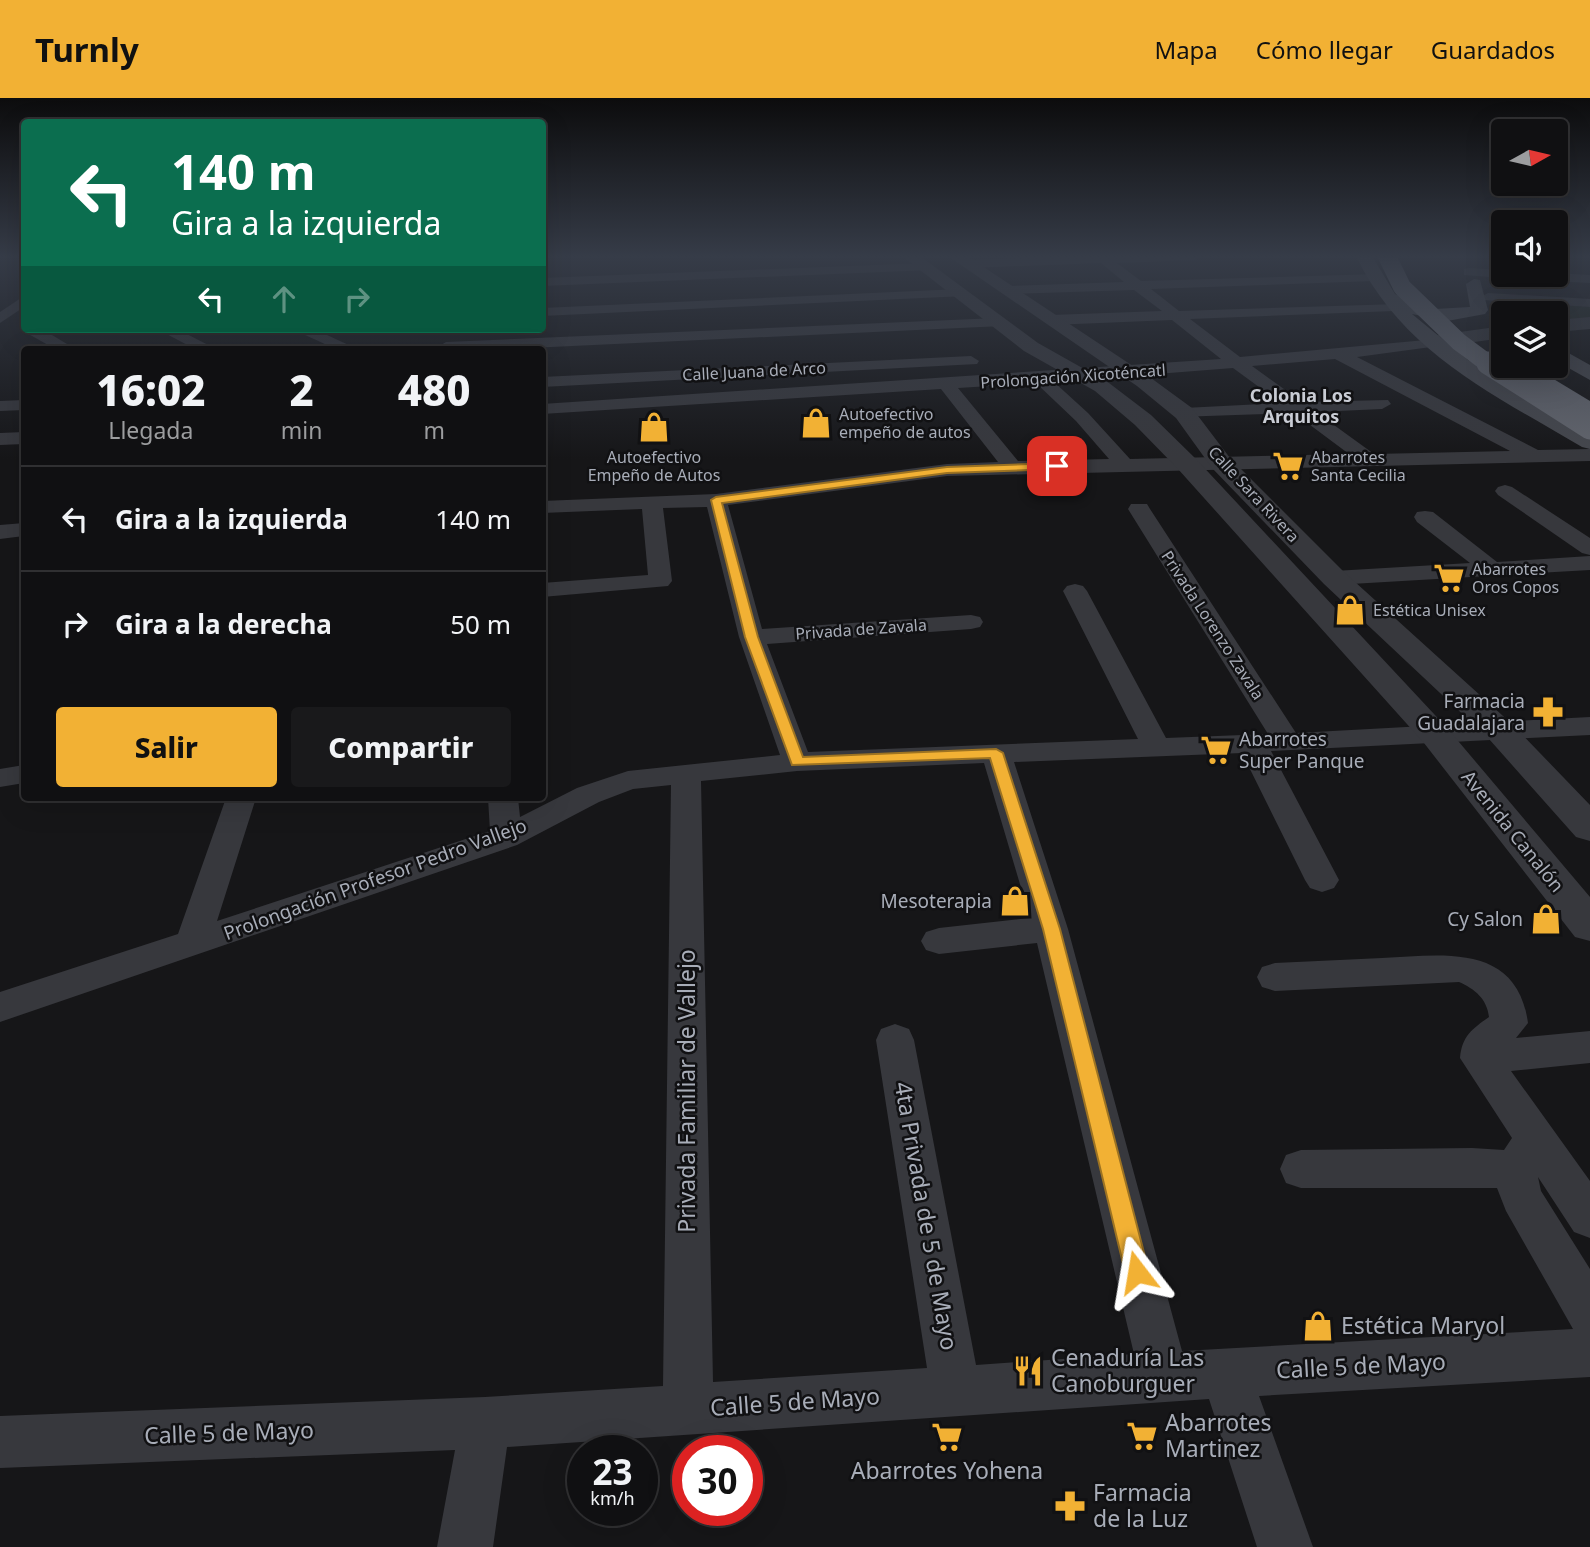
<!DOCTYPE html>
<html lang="es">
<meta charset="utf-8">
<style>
body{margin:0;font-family:"Noto Sans",sans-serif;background:#19191b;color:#f1f3f6;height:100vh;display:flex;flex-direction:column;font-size:26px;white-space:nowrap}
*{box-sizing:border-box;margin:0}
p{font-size:23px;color:#9c9d9f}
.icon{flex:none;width:38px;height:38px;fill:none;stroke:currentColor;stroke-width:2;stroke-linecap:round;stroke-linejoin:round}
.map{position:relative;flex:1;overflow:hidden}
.panel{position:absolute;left:21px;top:248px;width:525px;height:455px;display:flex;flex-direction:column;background:#101012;border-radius:7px;box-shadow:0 7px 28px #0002,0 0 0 2px #303032}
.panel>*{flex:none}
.guide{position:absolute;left:21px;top:21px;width:525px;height:214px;border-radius:7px;box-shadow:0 7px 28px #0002,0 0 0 2px #303032;background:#0b6e4f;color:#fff;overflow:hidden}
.needle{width:46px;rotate:82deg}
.controls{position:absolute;left:1491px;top:21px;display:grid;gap:14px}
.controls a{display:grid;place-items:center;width:77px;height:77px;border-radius:7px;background:#101012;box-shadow:0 7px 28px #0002,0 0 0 2px #303032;font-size:35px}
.speed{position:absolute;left:567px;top:1337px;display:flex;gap:14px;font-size:35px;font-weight:700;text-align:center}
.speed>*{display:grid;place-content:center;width:91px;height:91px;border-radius:50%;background:#101012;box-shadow:0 7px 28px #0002,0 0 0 2px #303032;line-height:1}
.speed small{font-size:18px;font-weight:400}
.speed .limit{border:10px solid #d22;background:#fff;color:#111}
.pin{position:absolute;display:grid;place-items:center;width:60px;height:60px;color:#fff;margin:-30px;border-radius:14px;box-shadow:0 4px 10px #0006}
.me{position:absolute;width:77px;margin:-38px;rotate:346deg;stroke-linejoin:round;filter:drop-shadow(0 0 5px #0008)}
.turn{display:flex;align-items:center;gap:24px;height:147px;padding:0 35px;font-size:32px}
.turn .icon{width:91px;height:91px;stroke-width:2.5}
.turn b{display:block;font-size:49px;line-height:60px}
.lanes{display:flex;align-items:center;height:66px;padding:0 35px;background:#0003;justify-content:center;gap:35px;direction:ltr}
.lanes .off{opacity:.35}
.eta{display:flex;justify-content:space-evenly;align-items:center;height:119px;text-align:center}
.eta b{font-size:42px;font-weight:800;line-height:49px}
.cta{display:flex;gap:14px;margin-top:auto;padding:14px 35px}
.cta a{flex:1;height:80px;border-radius:7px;background:#f2b134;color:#111;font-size:28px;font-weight:800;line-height:80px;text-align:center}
.cta a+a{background:#19191b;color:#f1f3f6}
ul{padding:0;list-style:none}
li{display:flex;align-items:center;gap:21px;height:105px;padding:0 35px;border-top:2px solid #303032}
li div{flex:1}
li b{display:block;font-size:26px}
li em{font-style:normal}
header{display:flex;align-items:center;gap:42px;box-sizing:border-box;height:98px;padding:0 35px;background:#f2b134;color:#111}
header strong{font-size:33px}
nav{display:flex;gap:38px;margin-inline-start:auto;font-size:24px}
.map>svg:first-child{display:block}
.green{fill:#1e261f}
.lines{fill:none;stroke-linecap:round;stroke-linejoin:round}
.minor{fill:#37383d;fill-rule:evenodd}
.tertiary{fill:#37383d;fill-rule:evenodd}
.secondary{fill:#45474d;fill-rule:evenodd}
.motorway{fill:#63666e;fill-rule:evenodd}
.motorway-bridge-far1{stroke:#63666e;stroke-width:18}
.motorway-bridge{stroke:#63666e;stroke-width:23}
.route{fill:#f2b134;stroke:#9d7322;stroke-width:2}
.labels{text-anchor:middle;stroke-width:5;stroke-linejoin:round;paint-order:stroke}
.far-street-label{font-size:16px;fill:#a8adb8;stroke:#111113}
.far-poi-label{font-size:16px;fill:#a8adb8;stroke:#111113;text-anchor:start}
.far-neighbourhood-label{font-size:18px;font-weight:bold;fill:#c9ccd4;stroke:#111113}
.poi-label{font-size:19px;fill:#a8adb8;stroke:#111113;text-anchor:end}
.street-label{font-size:19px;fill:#a8adb8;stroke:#111113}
.near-street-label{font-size:23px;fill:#a8adb8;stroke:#111113}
.near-poi-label{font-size:23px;fill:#a8adb8;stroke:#111113;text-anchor:start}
</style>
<header>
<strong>Turnly</strong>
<nav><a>Mapa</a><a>Cómo llegar</a><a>Guardados</a></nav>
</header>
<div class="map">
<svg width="1590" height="1449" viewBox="0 0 1590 1449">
<rect width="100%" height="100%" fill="#161618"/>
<!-- green -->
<polygon class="green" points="1512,202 1590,209 1590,222 1556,225 1556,215 1519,215 1507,206"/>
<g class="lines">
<!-- minor -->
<g class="minor">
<path d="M 1086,158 L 1202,158 L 1196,162 L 1117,165 L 1141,183 L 1378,176 L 1378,182 L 1373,183 L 1151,191 L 1179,213 L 1399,206 L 1401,209 L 1399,212 L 1394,213 L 1190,221 L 1240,259 L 1437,241 L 1439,244 L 1431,249 L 1357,259 L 1538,352 L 1590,351 L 1590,363 L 947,378 L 728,407 L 762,531 L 971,517 L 980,519 L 983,524 L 980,529 L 971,531 L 767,546 L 808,654 L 1138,641 L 1063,493 L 1067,488 L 1075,486 L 1083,488 L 1087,493 L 1166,640 L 1268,636 L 1128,411 L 1131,406 L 1147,406 L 1150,411 L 1296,635 L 1590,619 L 1590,637 L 1271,653 L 1339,782 L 1334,790 L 1322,794 L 1310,790 L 1305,782 L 1242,655 L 1014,664 L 1068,831 L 1182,1253 L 1573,1231 L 1506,1113 L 1497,1090 L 1301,1090 L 1286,1085 L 1280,1071 L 1286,1057 L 1301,1052 L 1472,1050 L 1504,1052 L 1512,1040 L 1460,960 C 1462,938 1472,931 1489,919 C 1487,901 1475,891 1459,884 L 1275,893 L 1262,889 L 1257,879 L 1262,869 L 1275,865 C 1311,863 1347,862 1382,860 C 1442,857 1517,844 1528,925 L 1516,940 L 1590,933 L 1590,965 L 1511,973 L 1590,1083 L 1590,1140 L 1574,1134 L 1538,1079 L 1541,1093 L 1590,1171 L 1590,1279 L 1259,1298 L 1313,1449 L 1257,1449 L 1209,1301 L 507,1349 L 493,1449 L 437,1449 L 455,1352 L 0,1370 L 0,1318 L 485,1299 L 663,1288 L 671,687 L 633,691 L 599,704 L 517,747 L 0,924 L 0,894 L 178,836 L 226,700 L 256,700 L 217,823 L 490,733 L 488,700 L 518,700 L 520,719 L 577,690 L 628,673 L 780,657 L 739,539 L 707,409 L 663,410 L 672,483 L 668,488 L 542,499 L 542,485 L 648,477 L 642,411 L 542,415 L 542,403 L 716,396 L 947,366 L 998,364 L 941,291 L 542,316 L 542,306 L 1221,261 L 1172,222 L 1051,227 L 1043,222 L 1051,217 L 1162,213 L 1134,192 L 1008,196 L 1001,192 L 1008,188 L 1124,184 L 1101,165 L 968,170 L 961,166 L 968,162 ZM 1335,261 L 1510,353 L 1374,356 L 1316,314 L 1382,311 L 1391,306 L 1388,302 L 1302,304 L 1252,268 ZM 1233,270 L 1281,305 L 1184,310 L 1175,315 L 1178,319 L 1294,315 L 1349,356 L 1130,361 L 1088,315 L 1054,284 ZM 1036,285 L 1076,323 L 1109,361 L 1018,363 L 958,290 ZM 984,665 L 1030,820 L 939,830 L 926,834 L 921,843 L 926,852 L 939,856 L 1037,845 L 1134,1256 L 976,1267 L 914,942 L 909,931 L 895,926 L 881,931 L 876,942 L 927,1270 L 713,1284 L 701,683 L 797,673 Z"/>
<polygon points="926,165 933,169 931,172 542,188 542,180"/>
<polygon points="1469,170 1503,172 1503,177 1509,177 1503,180 1464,177 1464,171"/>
<polygon points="1556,175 1590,177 1590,185 1517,181 1510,177"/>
<polygon points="960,191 967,195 965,198 542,218 542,210"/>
<polygon points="1488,195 1590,201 1590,209 1483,202 1481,199"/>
<polygon points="24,198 24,209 0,225 0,214"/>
<polygon points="997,220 1005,225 1002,228 486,252 440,252 438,249 446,244"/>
<polygon points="24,228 24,231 42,231 77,252 57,252 25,234 22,231"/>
<polygon points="157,231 177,231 218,252 197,252"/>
<polygon points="292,231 314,231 353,249 351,252 338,252"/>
<polygon points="971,258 979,263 977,266 542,289 542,279"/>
<polygon points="24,302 24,312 0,313 0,303"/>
<polygon points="24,334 24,346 0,347 0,335"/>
<polygon points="1505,387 1512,389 1590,440 1590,457 1582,455 1498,397 1495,393 1498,389"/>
<polygon points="1425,413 1433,414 1497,464 1590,458 1590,472 1334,487 1326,485 1322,480 1326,475 1334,473 1470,465 1417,424 1414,419 1417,414"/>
<polygon points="24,425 24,438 0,441 0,427"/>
<polygon points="24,667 24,685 0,689 0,671"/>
</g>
<!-- tertiary -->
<g class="tertiary">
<polygon points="902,158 920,158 1038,245 1109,285 1151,317 1196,361 1448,631 1590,799 1590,843 1575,839 1424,645 1178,371 1135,327 1095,293 1024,253"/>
<polygon points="948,158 967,158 1151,280 1192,310 1230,360 1344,474 1513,627 1590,707 1590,743 1576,739 1489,641 1324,486 1212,370 1176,320 1137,288"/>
<polygon points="1590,219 1590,231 1556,234 1556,222"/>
<polygon points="1503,228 1503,240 1431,250 1421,244 1431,238"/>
</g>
<!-- secondary -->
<g class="secondary">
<path d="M 1356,158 L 1372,158 L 1395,196 L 1435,211 L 1470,209 L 1466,186 L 1474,181 L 1480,182 L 1488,212 L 1485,216 L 1447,223 L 1412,216 L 1468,262 L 1590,334 L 1590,351 L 1582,349 C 1493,296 1403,255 1356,158 Z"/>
<polygon points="1556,248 1590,267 1590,282 1556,263"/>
</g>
<!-- motorway -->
<polygon class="motorway" points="1508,268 1532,268 1590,303 1590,319 1582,317"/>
<!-- motorway-bridge-far1 -->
<polyline class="motorway-bridge-far1" points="1387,158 1402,189 1459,244 1490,267"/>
<!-- motorway-bridge -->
<polyline class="motorway-bridge" points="1488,265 1590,330"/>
</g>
<!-- sky -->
<linearGradient id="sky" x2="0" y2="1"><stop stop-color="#0c0c0d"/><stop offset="0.44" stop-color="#363c48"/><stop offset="1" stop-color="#363c48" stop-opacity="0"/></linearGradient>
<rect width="1590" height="361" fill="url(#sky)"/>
<!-- route -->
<polygon class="route" points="1057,365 1061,366 1061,371 947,375 722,405 758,539 803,659 996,651 1003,655 1060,831 1149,1174 1145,1182 1137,1185 1129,1182 1125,1174 1043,831 990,660 792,667 745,539 711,402 716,399 947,369"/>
<!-- icons -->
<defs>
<g id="shop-bare" transform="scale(2.415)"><path d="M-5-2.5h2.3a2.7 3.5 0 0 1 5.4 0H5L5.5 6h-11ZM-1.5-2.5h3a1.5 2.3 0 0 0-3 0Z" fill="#f2b134" stroke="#111113" stroke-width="2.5" paint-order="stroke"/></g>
<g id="supermarket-bare" transform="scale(2.415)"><path d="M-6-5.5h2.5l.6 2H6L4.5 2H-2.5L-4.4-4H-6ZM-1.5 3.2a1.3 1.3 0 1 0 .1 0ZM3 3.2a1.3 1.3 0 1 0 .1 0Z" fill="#f2b134" stroke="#111113" stroke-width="2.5" paint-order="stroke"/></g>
<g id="pharmacy-bare" transform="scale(2.415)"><path d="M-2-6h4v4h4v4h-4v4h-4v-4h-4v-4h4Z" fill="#f2b134" stroke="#111113" stroke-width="2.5" paint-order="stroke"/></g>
<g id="restaurant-bare" transform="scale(2.415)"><path d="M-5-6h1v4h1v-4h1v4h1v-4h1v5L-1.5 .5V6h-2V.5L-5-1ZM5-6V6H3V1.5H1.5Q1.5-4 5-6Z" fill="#f2b134" stroke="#111113" stroke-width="2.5" paint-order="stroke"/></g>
</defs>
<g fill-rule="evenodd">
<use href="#shop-bare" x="816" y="325"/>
<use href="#shop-bare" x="654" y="329"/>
<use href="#supermarket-bare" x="1288" y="368"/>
<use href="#supermarket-bare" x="1449" y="480"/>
<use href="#shop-bare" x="1350" y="512"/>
<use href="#pharmacy-bare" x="1548" y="614"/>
<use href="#supermarket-bare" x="1216" y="652"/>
<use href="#shop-bare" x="1015" y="803"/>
<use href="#shop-bare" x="1546" y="821"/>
<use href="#shop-bare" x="1318" y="1228"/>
<use href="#restaurant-bare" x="1028" y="1273"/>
<use href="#supermarket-bare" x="1142" y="1338"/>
<use href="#supermarket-bare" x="947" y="1339"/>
<use href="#pharmacy-bare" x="1070" y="1408"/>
</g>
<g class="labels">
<!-- far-street labels -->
<g class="far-street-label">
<text transform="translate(754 273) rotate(-3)" y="6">Calle Juana de Arco</text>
<text transform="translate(1073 278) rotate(-4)" y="6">Prolongación Xicoténcatl</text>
<text transform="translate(1254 396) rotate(47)" y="6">Calle Sara Rivera</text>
<text transform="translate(1213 527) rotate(57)" y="6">Privada Lorenzo Zavala</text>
<text transform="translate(861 531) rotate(-4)" y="6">Privada de Zavala</text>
</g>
<!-- far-poi labels -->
<g class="far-poi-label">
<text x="839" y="322">Autoefectivo<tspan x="839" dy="18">empeño de autos</tspan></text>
<text x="654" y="365" text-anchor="middle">Autoefectivo<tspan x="654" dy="18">Empeño de Autos</tspan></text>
<text x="1311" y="365">Abarrotes<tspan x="1311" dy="18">Santa Cecilia</tspan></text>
<text x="1472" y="477">Abarrotes<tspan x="1472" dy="18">Oros Copos</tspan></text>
<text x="1373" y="518">Estética Unisex</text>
</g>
<!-- far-neighbourhood labels -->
<g class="far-neighbourhood-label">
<text x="1301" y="304">Colonia Los<tspan x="1301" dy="21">Arquitos</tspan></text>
</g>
<!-- poi labels -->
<g class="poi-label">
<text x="1525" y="610">Farmacia<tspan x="1525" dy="22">Guadalajara</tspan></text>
<text x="1239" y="648" text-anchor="start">Abarrotes<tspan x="1239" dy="22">Super Panque</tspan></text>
<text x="992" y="810">Mesoterapia</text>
<text x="1523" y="828">Cy Salon</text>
</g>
<!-- street labels -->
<g class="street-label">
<text transform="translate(1513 733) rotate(51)" y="7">Avenida Canalón</text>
<text transform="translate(375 781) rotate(-20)" y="7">Prolongación Profesor Pedro Vallejo</text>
</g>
<!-- near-street labels -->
<g class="near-street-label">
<text transform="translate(687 993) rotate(-90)" y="8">Privada Familiar de Vallejo</text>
<text transform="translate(926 1118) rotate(80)" y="8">4ta Privada de 5 de Mayo</text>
<text transform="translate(1361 1268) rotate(-3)" y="8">Calle 5 de Mayo</text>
<text transform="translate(795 1304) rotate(-4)" y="8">Calle 5 de Mayo</text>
<text transform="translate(229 1335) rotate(-2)" y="8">Calle 5 de Mayo</text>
</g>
<!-- near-poi labels -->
<g class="near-poi-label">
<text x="1341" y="1236">Estética Maryol</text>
<text x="1051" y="1268">Cenaduría Las<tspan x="1051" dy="26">Canoburguer</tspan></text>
<text x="1165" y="1333">Abarrotes<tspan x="1165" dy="26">Martinez</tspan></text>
<text x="947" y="1381" text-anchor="middle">Abarrotes Yohena</text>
<text x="1093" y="1403">Farmacia<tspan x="1093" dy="26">de la Luz</tspan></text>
</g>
</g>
</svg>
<div class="controls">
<a><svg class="needle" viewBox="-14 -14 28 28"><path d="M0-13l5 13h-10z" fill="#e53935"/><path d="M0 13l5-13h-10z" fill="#9c9d9f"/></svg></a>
<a><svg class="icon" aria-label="sound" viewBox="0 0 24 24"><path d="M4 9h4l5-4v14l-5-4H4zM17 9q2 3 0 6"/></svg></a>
<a><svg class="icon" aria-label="layers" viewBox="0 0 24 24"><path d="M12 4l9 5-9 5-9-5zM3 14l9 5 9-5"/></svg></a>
</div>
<div class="speed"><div>23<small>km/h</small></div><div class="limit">30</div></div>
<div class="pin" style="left:1057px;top:368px;background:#d93025"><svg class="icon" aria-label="arrive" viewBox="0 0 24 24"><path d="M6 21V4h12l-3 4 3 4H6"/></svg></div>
<svg class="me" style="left:1137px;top:1174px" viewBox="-20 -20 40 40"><path d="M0-17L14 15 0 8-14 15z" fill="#f2b134" stroke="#fff" stroke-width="4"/></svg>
<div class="guide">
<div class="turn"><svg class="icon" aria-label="left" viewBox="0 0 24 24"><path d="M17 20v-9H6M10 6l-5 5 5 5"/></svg><div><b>140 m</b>Gira a la izquierda</div></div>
<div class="lanes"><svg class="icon" aria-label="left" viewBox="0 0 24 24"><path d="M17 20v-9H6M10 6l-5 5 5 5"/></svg><svg class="icon off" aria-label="ahead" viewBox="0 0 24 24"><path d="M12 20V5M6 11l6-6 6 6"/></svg><svg class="icon off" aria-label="right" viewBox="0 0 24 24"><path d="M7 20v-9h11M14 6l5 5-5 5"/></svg></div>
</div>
<section class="panel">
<div class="eta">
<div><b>16:02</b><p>Llegada</p></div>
<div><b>2</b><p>min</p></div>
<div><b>480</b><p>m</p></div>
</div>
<ul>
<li><svg class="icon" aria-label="left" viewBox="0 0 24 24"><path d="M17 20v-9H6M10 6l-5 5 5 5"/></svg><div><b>Gira a la izquierda</b></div><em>140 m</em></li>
<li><svg class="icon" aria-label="right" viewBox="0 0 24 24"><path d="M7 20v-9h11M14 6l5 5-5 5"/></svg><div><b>Gira a la derecha</b></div><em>50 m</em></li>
</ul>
<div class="cta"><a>Salir</a><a>Compartir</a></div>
</section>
</div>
